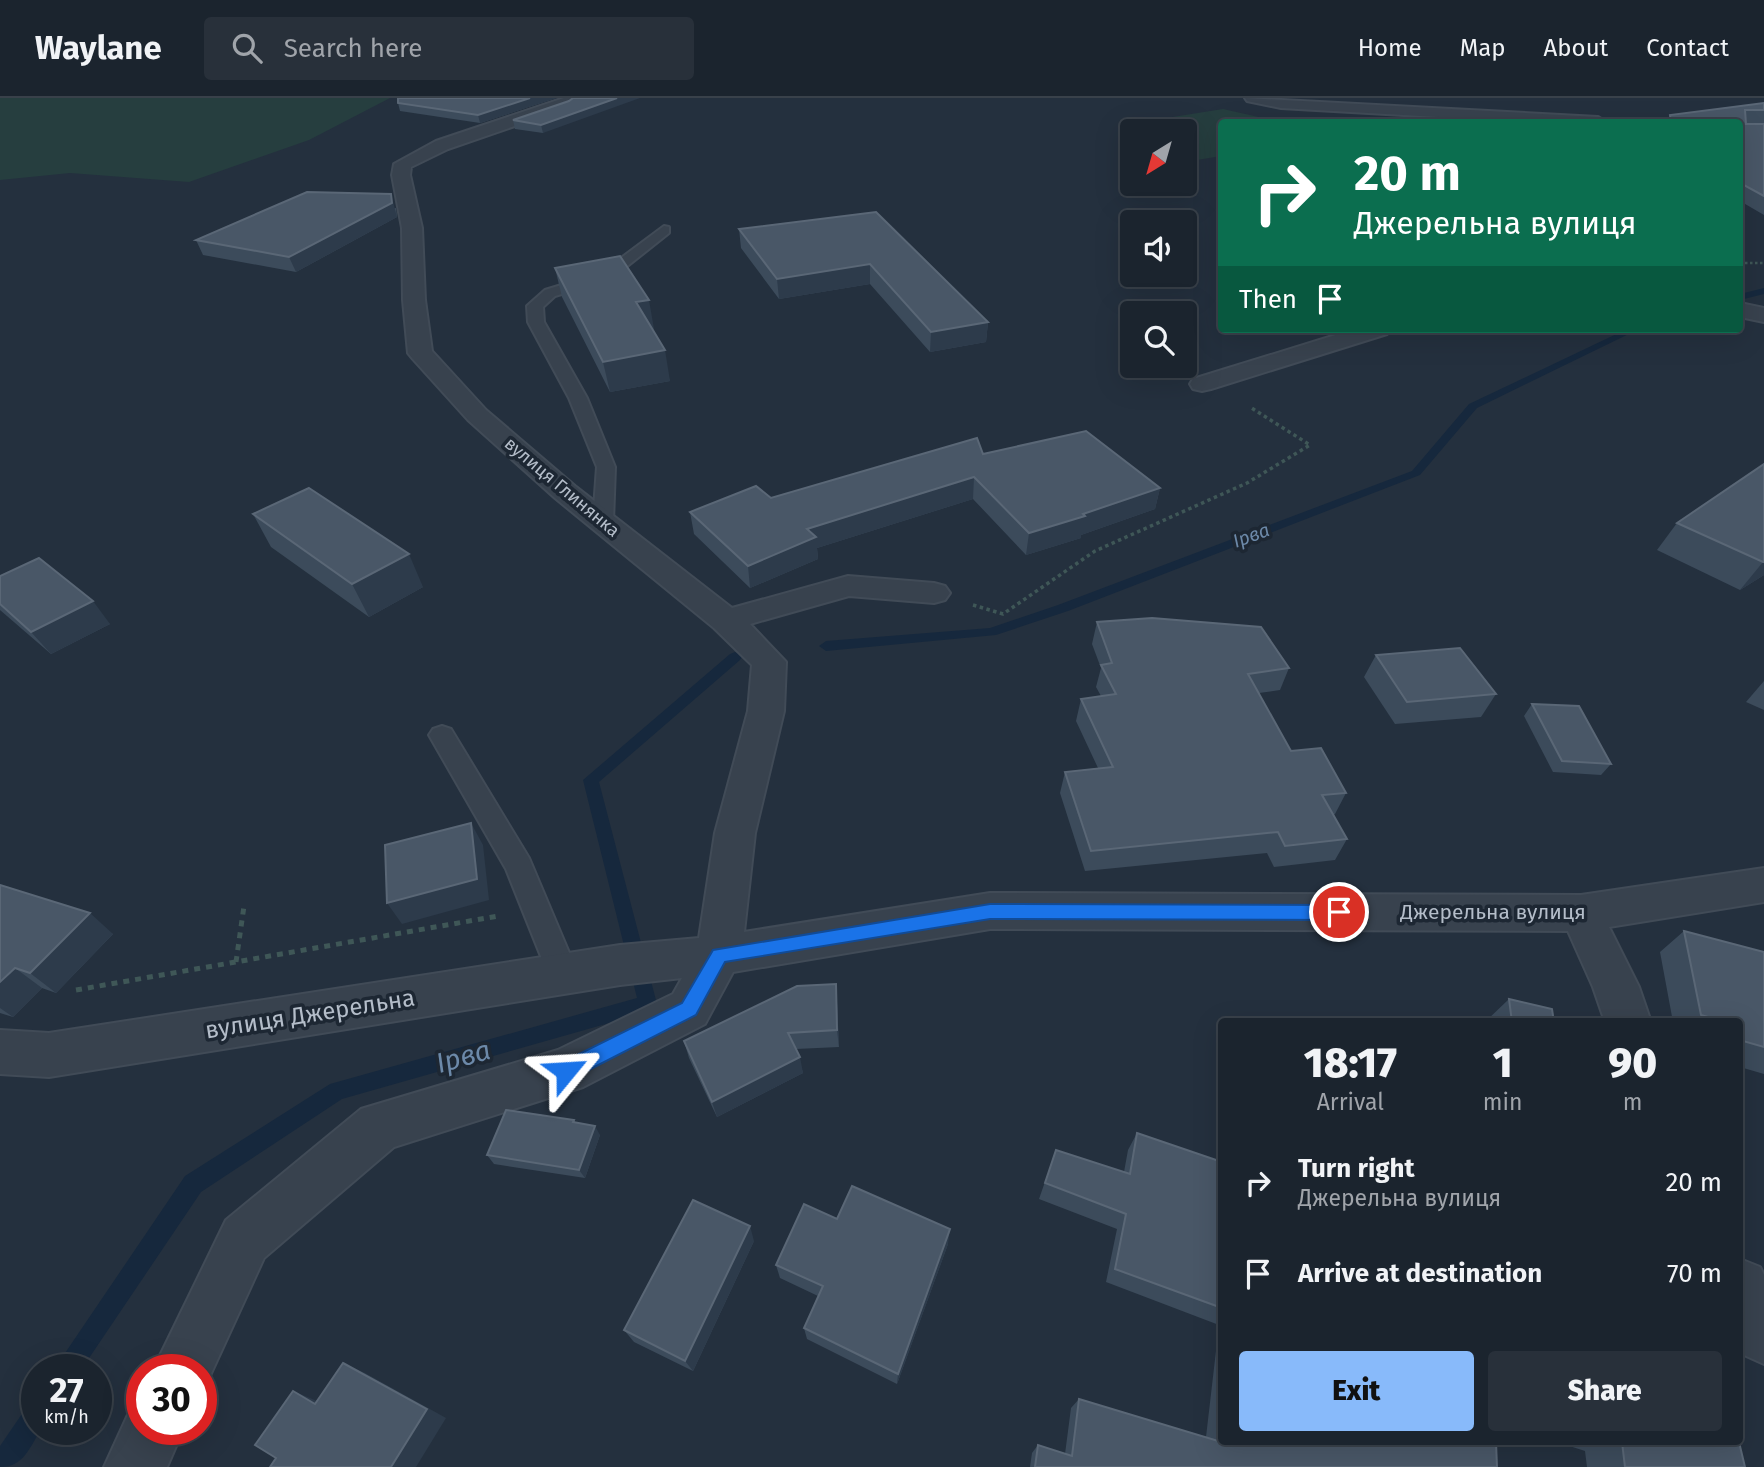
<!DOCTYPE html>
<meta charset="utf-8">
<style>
body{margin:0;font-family:"Fira Sans",sans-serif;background:#28303a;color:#f1f3f6;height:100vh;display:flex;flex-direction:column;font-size:26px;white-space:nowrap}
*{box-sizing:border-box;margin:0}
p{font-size:23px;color:#a0a4aa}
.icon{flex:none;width:38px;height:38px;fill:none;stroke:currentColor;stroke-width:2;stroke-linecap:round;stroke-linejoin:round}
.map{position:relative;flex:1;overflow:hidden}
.details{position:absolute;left:1218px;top:920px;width:525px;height:427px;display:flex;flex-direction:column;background:#1b242e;border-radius:7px;box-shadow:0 7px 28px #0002,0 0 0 2px #39414a}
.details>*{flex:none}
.guide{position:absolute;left:1218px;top:21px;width:525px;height:214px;border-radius:7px;box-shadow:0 7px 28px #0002,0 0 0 2px #39414a;background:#0b6e4f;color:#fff;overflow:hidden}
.needle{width:46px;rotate:217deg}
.controls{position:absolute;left:1120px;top:21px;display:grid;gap:14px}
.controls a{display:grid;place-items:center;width:77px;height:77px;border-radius:7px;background:#1b242e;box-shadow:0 7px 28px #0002,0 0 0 2px #39414a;font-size:35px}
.speed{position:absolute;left:21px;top:1256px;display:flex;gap:14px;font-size:35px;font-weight:700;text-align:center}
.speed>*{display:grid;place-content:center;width:91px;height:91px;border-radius:50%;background:#1b242e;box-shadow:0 7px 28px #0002,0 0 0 2px #39414a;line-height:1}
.speed small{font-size:18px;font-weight:400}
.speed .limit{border:10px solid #d22;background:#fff;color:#111}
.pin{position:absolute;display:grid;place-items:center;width:60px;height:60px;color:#fff;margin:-30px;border:4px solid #fff;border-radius:50%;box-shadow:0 2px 7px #0007}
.me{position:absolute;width:77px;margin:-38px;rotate:63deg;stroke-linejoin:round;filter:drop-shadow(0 0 5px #0008)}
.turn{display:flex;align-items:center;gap:24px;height:147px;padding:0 21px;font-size:32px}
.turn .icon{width:91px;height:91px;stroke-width:2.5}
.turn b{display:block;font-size:49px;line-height:60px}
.then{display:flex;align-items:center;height:66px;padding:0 21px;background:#0003;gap:14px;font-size:26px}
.eta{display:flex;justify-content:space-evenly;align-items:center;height:119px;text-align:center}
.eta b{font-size:42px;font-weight:800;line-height:49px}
.cta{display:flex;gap:14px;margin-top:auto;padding:14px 21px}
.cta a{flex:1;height:80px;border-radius:7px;background:#88bafa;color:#111;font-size:28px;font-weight:800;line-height:80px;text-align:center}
.cta a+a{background:#28303a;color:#f1f3f6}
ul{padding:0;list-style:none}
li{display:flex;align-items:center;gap:21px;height:91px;padding:0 21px}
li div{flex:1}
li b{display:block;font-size:26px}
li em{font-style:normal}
header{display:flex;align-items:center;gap:42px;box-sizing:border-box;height:98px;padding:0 35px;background:#1b242e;border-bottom:2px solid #39414a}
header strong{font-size:33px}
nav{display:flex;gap:38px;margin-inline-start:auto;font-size:24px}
.search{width:490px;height:63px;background:#28303a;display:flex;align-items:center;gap:18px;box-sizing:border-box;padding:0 24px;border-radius:7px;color:#a0a4aa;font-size:26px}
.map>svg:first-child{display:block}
.green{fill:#263e3f}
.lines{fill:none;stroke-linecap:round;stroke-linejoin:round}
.stream{fill:#16283d;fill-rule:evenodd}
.service-casing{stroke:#414b57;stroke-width:4}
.minor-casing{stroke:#414b57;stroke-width:4}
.path-far2{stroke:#3f5757;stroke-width:2.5;stroke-dasharray:2.5 2.5;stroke-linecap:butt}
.path-far1{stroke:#3f5757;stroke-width:3.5;stroke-dasharray:3.5 3.5;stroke-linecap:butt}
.path{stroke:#3f5757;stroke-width:5;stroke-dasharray:6 6;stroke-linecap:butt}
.service{fill:#38424e;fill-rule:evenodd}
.minor{fill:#38424e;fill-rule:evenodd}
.wall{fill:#3c4b5b}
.shaded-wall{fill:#2d3b4b}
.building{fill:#495767;stroke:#5a6776;stroke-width:2}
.route{fill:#1a73e8;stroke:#114b97;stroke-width:2}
.labels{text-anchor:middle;stroke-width:7;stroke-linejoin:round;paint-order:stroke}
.far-street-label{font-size:18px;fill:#b4bdc9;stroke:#1d2733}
.far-water-label{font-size:19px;font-style:italic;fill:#6c89a9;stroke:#1d2733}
.street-label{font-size:21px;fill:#b4bdc9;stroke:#1d2733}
.near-street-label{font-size:24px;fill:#b4bdc9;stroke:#1d2733}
.near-water-label{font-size:28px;font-style:italic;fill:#6c89a9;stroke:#1d2733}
</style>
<header>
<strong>Waylane</strong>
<div class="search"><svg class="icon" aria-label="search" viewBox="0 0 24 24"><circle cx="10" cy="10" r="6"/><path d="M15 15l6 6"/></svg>Search here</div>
<nav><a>Home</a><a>Map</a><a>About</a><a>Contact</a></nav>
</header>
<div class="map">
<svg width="1764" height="1369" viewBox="0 0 1764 1369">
<rect width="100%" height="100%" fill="#24303e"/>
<!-- green -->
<g class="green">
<polygon points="0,0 390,0 309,42 189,84 70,75 0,82"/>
<polygon points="1223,11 1281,24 1222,24 1221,58 1185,64 1185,33 1136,33 1135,25"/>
</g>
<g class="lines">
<!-- stream -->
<g class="stream">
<polygon points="1764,190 1764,196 1740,202 1740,196"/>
<polygon points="1627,231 1639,231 1477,310 1420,377 1068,513 996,537 826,553 819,548 826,543 990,530 1058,507 1412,373 1469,306"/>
<polygon points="735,554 740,556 742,559 740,562 599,684 657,906 655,912 342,1001 201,1094 81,1272 55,1272 59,1264 185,1078 330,986 637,900 583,682 730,556"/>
<path d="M 37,1304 L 37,1332 L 41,1332 C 29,1350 24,1369 0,1369 L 0,1348 L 28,1307 Z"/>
</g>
<!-- service casing -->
<g class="service-casing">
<g id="service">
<polygon points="664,128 669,129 669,135 611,181 555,198 543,209 544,224 587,300 615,369 613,424 610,428 596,428 593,424 597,369 569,300 528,224 527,208 545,192 601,175"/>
<polygon points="442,628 451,631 529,760 578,876 574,886 563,890 552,886 506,771 429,637 433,631"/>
</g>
</g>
<!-- minor casing -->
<g class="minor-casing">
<g id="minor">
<polygon points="564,0 581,0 570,9 448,51 411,69 410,77 422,130 425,202 432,253 486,312 575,388 732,510 848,478 934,485 945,488 950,495 945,502 934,505 849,498 750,526 786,564 784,613 755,735 744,834 990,795 1581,797 1764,770 1764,804 1609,829 1639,889 1651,924 1605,924 1593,889 1568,833 990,831 733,874 705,926 583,989 394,1049 264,1160 203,1293 201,1272 153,1272 226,1122 361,1011 558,952 673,896 682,880 620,887 49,979 0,976 0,932 49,935 620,847 699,840 715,735 748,613 752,567 714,530 555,400 468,322 412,260 408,255 403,202 402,130 392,77 394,66 436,43"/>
<polygon points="1245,0 1598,19 1606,24 1528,24 1281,10 1247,3"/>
<polygon points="1740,205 1764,210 1764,224 1740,219"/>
<polygon points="1355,231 1390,231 1387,236 1211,291 1202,293 1193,291 1190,286 1193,281"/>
<polygon points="1740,1161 1760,1169 1764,1177 1764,1266 1744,1257 1740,1249"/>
<polygon points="142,1306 142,1332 183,1332 167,1369 104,1369 131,1310"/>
</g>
</g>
<!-- path-far2 -->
<polyline class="path-far2" points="1740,165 1764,165"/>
<!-- path-far1 -->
<polyline class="path-far1" points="973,507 1003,516 1095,453 1247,385 1310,347 1250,309"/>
<!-- path -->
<g class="path">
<polyline points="236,864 244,808"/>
<polyline points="76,892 498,818"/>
</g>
<!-- service -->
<use href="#service" class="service"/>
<!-- minor -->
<use href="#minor" class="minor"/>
</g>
<!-- wall -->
<g class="wall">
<polygon points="556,0 480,25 400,13 398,5"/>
<polygon points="569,3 543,35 515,31 513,22"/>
<polygon points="1764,5 1764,25 1746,25 1764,26 1764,117 1740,103 1740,24 1667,24 1670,17"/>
<polygon points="396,110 397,119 296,174 203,157 196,142"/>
<polygon points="876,114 988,224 986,244 930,254 870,186 779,201 741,150 739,131"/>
<polygon points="555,170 654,231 652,231 670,283 610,294 562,199"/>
<polygon points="983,356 1160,390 1155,411 1081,437 1081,440 1026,457 973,401 817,450 818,461 750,490 694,436 690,414 771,400"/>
<polygon points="1764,366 1764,477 1740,492 1657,452 1677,425"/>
<polygon points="253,416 423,489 369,519 271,449"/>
<polygon points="0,478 110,526 51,556 0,512"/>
<polygon points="1097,524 1289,570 1280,592 1259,595 1291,653 1346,695 1335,716 1333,717 1347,741 1335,762 1274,769 1267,755 1085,773 1060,695 1065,674 1098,670 1076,623 1081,601 1101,598 1096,589 1101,570 1092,546"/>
<polygon points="1376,557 1496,596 1481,619 1395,626 1364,579"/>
<polygon points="1764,583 1764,612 1746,604"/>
<polygon points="1532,606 1611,666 1601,677 1553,674 1524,618"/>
<polygon points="0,787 113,836 56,895 42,890 13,919 0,915"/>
<polygon points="1684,833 1764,854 1764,976 1740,969 1740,924 1673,924 1660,854"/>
<polygon points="1509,901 1554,924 1485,924"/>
<polygon points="837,904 839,949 796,951 803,975 717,1019 689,960 684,943"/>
<polygon points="574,1022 576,1025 600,1037 585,1080 494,1066 487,1057"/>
<polygon points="1137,1035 1222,1064 1222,1344 1497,1369 1030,1369 1032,1355 1038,1347 1065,1356 1071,1310 1079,1301 1206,1339 1219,1227 1106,1184 1117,1131 1039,1101 1056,1052 1124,1074 1128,1052"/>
<polygon points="837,1121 948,1146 897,1286 807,1241 804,1230 818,1198 780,1180 776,1167"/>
<polygon points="754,1143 693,1273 634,1244 624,1232"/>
<polygon points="1557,1344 1739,1344 1745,1369 1587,1369 1585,1353"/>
</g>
<!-- shaded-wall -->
<g class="shaded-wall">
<polygon points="530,0 556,0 480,25 478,17"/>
<polygon points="617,0 640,0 543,35 541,27"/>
<polygon points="391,96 397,119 296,174 289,159"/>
<polygon points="870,166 870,186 779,201 777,181"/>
<polygon points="649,202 654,231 641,233 636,204"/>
<polygon points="988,224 986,244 930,254 931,234"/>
<polygon points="665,252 670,283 610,294 603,264"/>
<polygon points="974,379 973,401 817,450 818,461 750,490 748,468 807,431"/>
<polygon points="1160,390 1155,411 1081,437 1081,440 1026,457 1029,435"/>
<polygon points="409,456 423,489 369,519 352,486"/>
<polygon points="1763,464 1764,464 1764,477 1740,492"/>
<polygon points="93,503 110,526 51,556 31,534"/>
<polygon points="471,725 483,747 489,802 402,826 387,805"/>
<polygon points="90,815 113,836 56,895 30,875"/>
<polygon points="15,870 42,890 13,919 0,910 0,884"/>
<polygon points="836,886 837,904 839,949 837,932"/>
<polygon points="800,959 803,975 717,1019 712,1004"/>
<polygon points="595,1028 600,1037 585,1080 579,1072"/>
<polygon points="750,1128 754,1143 693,1273 685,1263"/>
<polygon points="950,1131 948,1146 897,1286 898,1276"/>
<polygon points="343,1265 365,1275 446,1320 416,1369 391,1369"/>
<polygon points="293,1293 317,1303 315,1306"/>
</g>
<!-- building -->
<g class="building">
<polygon points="398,0 530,0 478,17 398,5"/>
<polygon points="573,0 617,0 541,27 513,22 569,3"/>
<polygon points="1764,5 1764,12 1745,12 1746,26 1764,26 1764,98 1740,85 1740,24 1671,24 1670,17"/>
<polygon points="307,94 391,96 392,105 289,159 196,142"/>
<polygon points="876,114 988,224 931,234 870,166 777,181 739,131"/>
<polygon points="620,158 649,202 636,204 665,252 603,264 555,170"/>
<polygon points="1086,333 1160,390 1083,416 1085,418 1029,435 974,379 807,431 816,439 748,468 690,414 756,388 771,400 977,340 983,356"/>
<polygon points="1764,366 1764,464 1763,464 1677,425"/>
<polygon points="309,390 409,456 352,486 253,416"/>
<polygon points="39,460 93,503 31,534 0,506 0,478"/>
<polygon points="1152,520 1261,529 1289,570 1248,576 1291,653 1321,650 1346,695 1322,697 1347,741 1285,748 1278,734 1091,753 1065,674 1113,669 1081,601 1116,596 1101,567 1112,565 1097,524"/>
<polygon points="1460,550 1496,596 1407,604 1376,557"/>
<polygon points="1532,606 1579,608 1611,666 1562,663"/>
<polygon points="471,725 477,781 387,805 385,747"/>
<polygon points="0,787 90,815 30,875 15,870 0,884"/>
<polygon points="1684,833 1764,854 1764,949 1743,943 1740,924 1726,924 1701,917"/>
<polygon points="836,886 837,932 788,935 800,959 712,1004 684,943 797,888"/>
<polygon points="1509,901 1552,911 1554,924 1512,924"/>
<polygon points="506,1012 574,1022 573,1024 595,1028 579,1072 487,1057"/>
<polygon points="1137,1035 1222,1064 1222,1210 1115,1171 1126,1116 1045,1085 1056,1052 1130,1076"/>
<polygon points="852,1088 950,1131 898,1276 804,1230 823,1188 776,1167 804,1106 837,1121"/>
<polygon points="693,1102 750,1128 685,1263 624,1232"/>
<polygon points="343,1265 427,1311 391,1369 270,1369 276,1360 255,1347 293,1293 315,1306"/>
<polygon points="1079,1301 1218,1343 1222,1314 1222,1344 1496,1344 1497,1369 1035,1369 1038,1347 1072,1358"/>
<polygon points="1622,1344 1739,1344 1745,1369 1625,1369"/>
</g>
<!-- route -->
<polygon class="route" points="990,806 1339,807 1345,809 1348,814 1345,820 1339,822 990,821 725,864 696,917 573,980 566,983 559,980 556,973 559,966 682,905 713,852"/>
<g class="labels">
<!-- far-street labels -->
<g class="far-street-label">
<text transform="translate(562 389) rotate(40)" y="6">вулиця Глинянка</text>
</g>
<!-- far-water labels -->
<g class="far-water-label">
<text transform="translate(1251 437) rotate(-20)" y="7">Ірва</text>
</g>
<!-- street labels -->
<g class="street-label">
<text x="1493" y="821">Джерельна вулиця</text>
</g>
<!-- near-street labels -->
<g class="near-street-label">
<text transform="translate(310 916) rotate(-9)" y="8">вулиця Джерельна</text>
</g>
<!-- near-water labels -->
<g class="near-water-label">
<text transform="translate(463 958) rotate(-16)" y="10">Ірва</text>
</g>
</g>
</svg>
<div class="controls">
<a><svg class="needle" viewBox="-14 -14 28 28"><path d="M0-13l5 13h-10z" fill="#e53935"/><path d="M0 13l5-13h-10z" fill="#a0a4aa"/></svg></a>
<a><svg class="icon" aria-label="sound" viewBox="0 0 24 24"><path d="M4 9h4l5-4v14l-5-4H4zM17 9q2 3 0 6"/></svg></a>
<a><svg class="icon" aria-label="search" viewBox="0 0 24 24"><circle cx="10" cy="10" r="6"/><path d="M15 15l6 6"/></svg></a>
</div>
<div class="speed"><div>27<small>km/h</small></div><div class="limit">30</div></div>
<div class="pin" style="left:1339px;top:814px;background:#d93025"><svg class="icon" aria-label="arrive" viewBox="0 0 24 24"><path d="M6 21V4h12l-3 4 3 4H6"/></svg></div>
<svg class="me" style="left:566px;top:973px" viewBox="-20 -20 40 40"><path d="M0-17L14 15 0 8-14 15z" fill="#1a73e8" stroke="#fff" stroke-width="4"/></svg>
<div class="guide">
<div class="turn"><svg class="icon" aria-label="right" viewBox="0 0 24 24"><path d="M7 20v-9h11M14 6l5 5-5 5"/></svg><div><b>20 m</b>Джерельна вулиця</div></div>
<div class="then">Then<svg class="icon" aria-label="arrive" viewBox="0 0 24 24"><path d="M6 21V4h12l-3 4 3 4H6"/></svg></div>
</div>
<section class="details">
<div class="eta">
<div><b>18:17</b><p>Arrival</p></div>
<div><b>1</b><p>min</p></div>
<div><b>90</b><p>m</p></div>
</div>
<ul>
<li><svg class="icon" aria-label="right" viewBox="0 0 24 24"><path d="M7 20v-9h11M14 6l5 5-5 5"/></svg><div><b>Turn right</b><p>Джерельна вулиця</p></div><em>20 m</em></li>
<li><svg class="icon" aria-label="arrive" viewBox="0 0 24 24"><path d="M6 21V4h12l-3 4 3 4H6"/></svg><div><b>Arrive at destination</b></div><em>70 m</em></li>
</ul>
<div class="cta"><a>Exit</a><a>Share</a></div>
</section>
</div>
